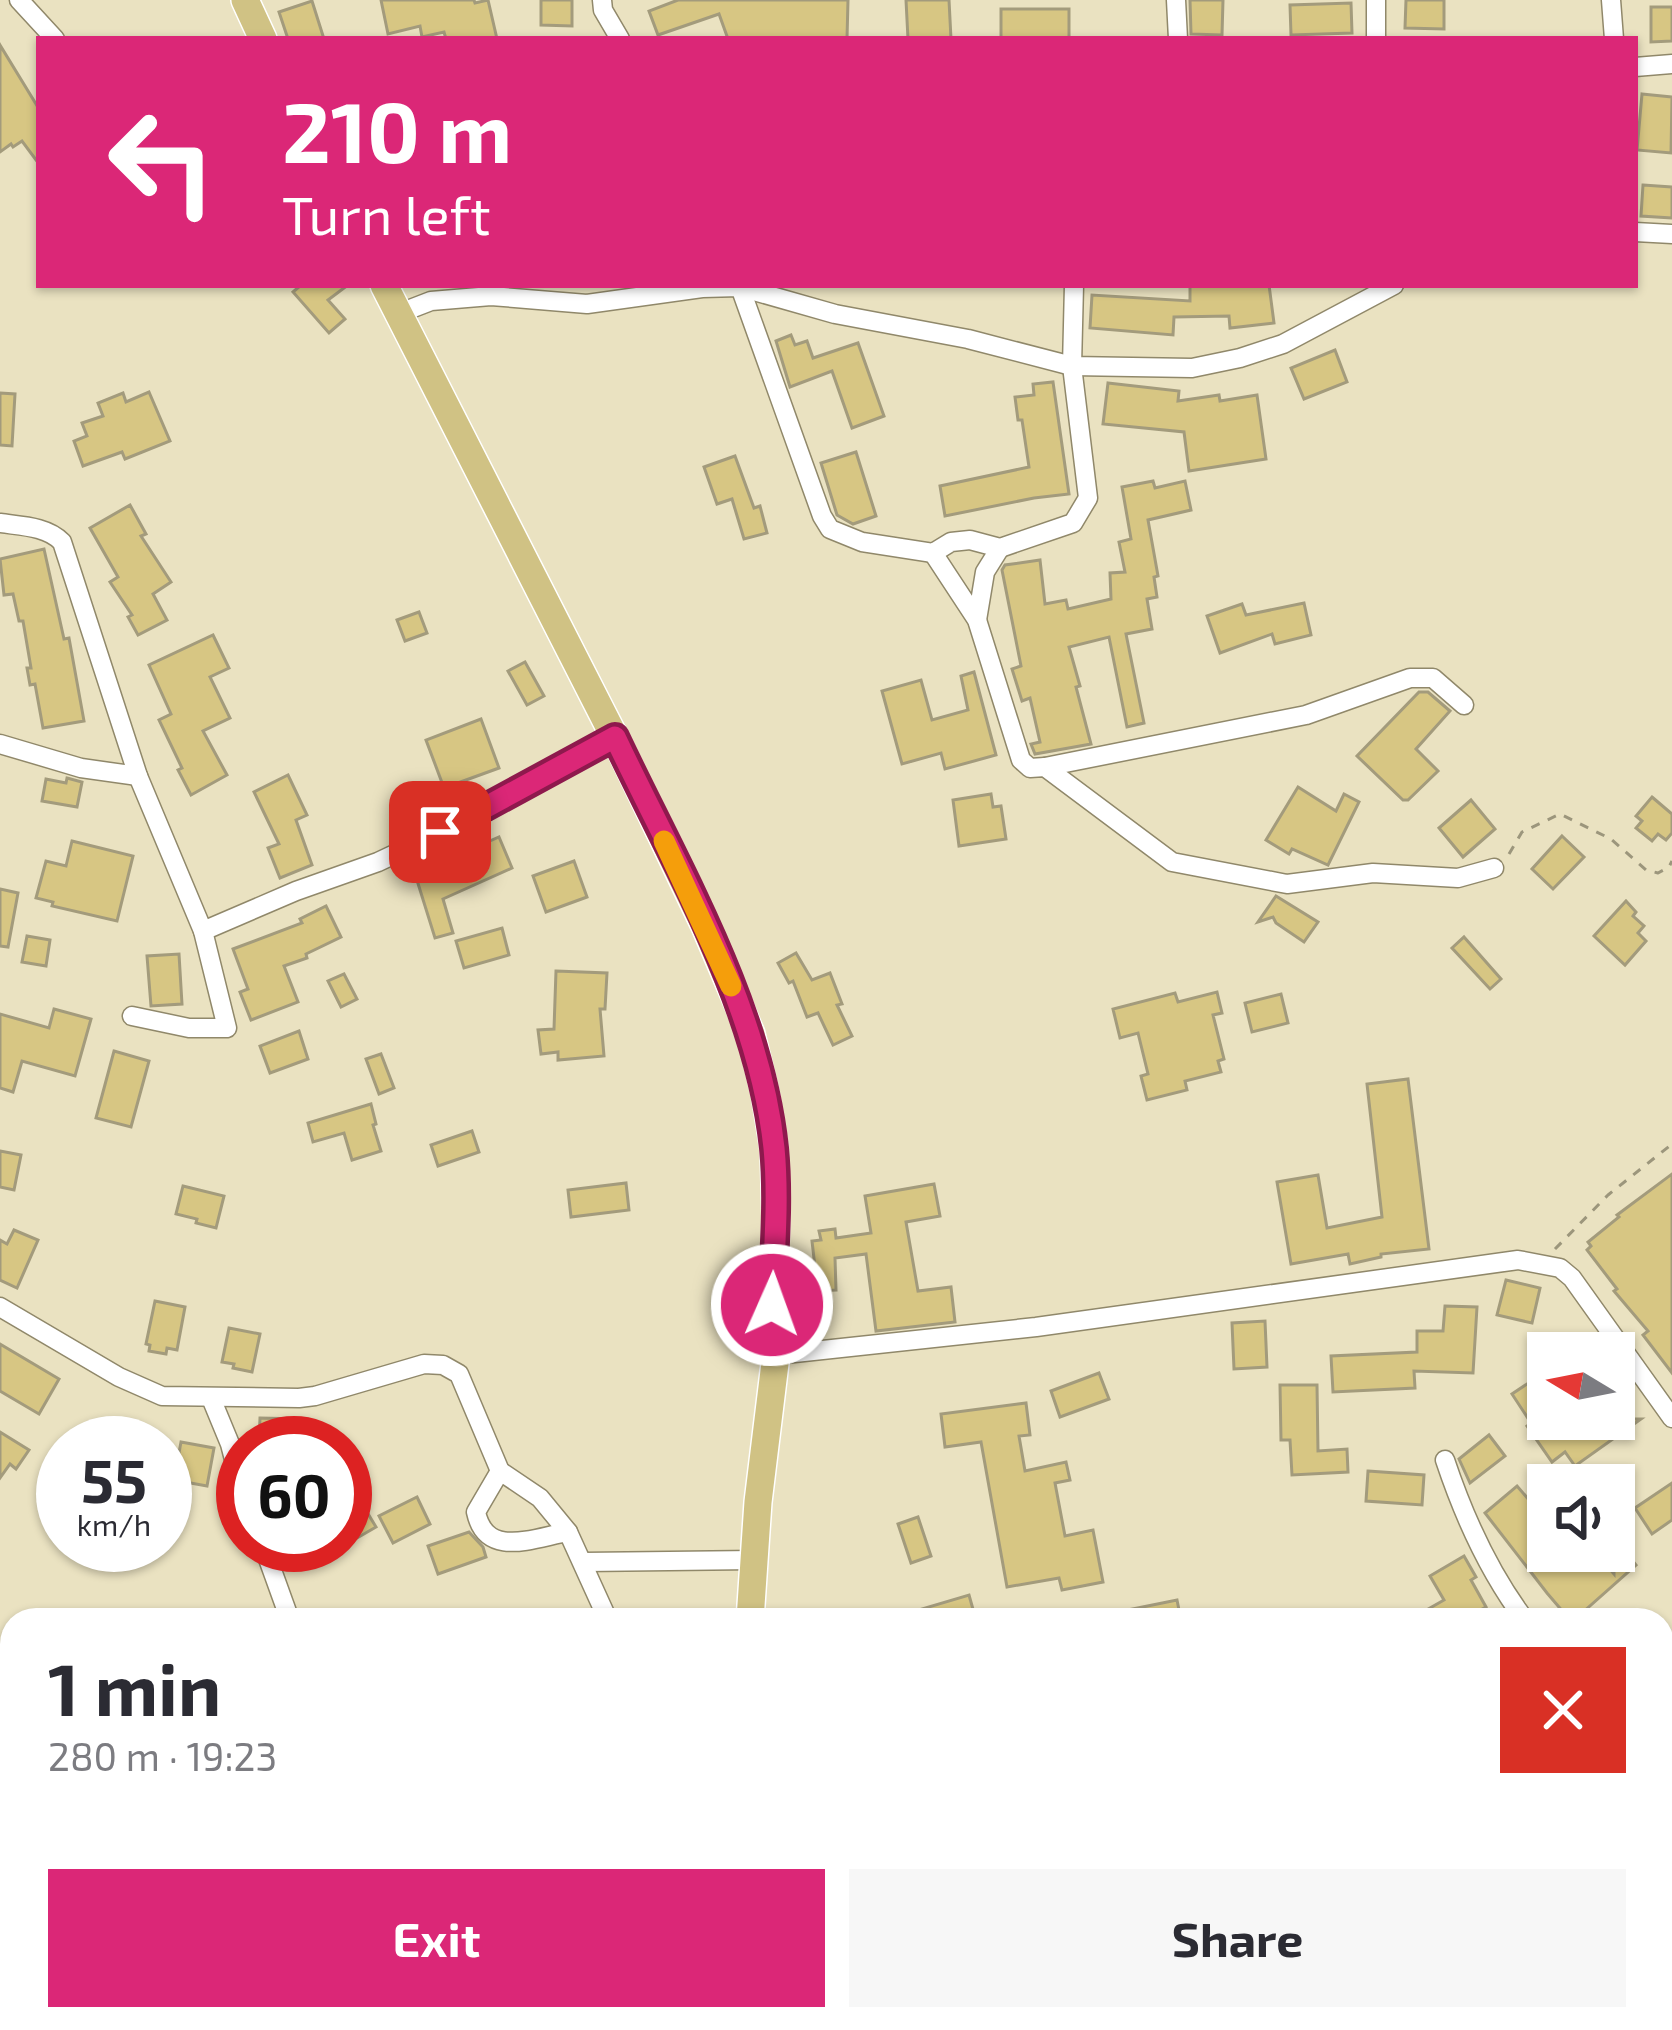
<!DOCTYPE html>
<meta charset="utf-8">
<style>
body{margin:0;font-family:"Exo 2",sans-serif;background:#f7f7f7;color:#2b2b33;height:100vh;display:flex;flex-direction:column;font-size:45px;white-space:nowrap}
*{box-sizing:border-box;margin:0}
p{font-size:39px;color:#7c7c81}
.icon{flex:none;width:66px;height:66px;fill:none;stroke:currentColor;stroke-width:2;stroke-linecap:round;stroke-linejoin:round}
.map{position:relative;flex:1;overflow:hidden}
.side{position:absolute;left:0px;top:1608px;width:1674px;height:423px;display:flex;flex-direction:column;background:#fff;border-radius:36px 36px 0 0;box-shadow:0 3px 9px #0004}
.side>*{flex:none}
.banner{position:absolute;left:36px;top:36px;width:1602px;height:252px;border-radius:0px;box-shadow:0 3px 9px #0004;background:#db2777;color:#fff;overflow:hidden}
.needle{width:78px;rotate:280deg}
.controls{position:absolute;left:1527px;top:1332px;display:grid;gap:24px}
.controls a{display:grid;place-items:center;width:108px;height:108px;border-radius:0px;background:#fff;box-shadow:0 3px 9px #0004;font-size:60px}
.speed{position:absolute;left:36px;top:1416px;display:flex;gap:24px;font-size:60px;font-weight:700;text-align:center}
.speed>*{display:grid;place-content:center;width:156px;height:156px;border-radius:50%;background:#fff;box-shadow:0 3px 9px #0004;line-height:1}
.speed small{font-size:30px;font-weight:400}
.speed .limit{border:18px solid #d22;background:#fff;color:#111}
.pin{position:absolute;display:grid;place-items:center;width:102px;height:102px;color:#fff;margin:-51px;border-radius:24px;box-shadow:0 6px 18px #0006}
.me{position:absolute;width:132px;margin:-66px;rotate:2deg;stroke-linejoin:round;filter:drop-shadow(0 0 9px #0008)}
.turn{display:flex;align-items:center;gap:42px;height:252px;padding:0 48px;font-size:54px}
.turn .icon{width:156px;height:156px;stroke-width:2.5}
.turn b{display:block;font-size:84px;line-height:102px}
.round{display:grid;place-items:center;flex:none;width:126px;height:126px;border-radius:0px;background:#f7f7f7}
.overview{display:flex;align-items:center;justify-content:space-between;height:204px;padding:0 48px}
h1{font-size:72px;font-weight:700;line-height:90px}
.button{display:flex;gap:24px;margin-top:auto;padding:24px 48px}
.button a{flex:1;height:138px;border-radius:0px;background:#db2777;color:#fff;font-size:48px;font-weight:700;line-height:138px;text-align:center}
.button a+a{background:#f7f7f7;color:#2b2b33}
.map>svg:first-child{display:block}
.building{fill:#d7c683;stroke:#a39b7c;stroke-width:3}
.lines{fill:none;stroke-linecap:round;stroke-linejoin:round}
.minor-casing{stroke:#90886a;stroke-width:21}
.primary-casing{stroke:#fff;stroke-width:30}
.path{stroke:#9c967c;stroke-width:3;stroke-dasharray:9 9;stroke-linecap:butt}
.minor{stroke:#fff;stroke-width:18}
.primary{stroke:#d0c284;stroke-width:27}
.route-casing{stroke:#8e194d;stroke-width:30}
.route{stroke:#db2777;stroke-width:21}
.slow{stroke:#f59e0b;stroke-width:21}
</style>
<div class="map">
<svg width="1672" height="2030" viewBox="0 0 1672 2030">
<rect width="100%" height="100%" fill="#eae2c1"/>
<!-- building -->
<g class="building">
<polygon points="381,0 474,0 475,3 488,0 497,39 446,39 444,32 422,37 420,26 388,34"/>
<polygon points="541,0 572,0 572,26 541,25"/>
<polygon points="678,0 848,0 847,39 728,39 719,14 658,35 649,11"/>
<polygon points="906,0 949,0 951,39 908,39"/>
<polygon points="1190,0 1223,0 1222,35 1191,34"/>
<polygon points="1406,0 1444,0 1444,29 1405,28"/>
<polygon points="312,1 324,39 288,39 279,12"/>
<polygon points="1351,3 1352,33 1291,35 1290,5"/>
<polygon points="1651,7 1672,7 1672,41 1651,42"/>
<rect x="1001" y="9" width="68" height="30"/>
<polygon points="0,45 39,109 39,164 22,141 13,147 11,144 0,152"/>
<polygon points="1642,94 1672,97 1671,153 1637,150"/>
<polygon points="1643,185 1672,187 1672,218 1641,216"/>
<polygon points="301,285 348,285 328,300 345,319 329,333 293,292"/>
<polygon points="1190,285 1269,285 1274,323 1230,328 1229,316 1174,317 1173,335 1090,328 1092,295 1190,301"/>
<polygon points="791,335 795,345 807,341 813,358 858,343 884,416 852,428 832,371 790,387 776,341"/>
<polygon points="1335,350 1347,382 1304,399 1291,368"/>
<polygon points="1053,382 1069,494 1034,498 945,516 940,486 1029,467 1022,420 1018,420 1015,397 1034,395 1033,384"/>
<polygon points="1108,383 1179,391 1178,401 1219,395 1220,401 1257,395 1266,459 1189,471 1184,432 1103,424"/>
<polygon points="149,392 170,441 125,459 122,452 83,466 74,441 87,436 82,423 103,416 98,403 123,393 126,402"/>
<polygon points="0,393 15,394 12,446 0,445"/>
<polygon points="856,452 876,516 853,524 837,515 821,463"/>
<polygon points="735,456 754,508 760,506 767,533 744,539 732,499 717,504 704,467"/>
<polygon points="1153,481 1155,488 1185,481 1191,510 1148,520 1158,576 1154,577 1157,597 1147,599 1152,629 1126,634 1144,723 1127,727 1109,637 1069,647 1080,686 1076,687 1091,744 1035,754 1031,744 1040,742 1030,698 1022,701 1012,669 1021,666 1002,570 1005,565 1040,560 1045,604 1066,600 1068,609 1111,599 1110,573 1125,572 1119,542 1131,539 1122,487"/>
<polygon points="130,505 146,534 141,536 171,582 153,594 167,620 138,635 128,617 132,615 110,582 118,577 90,528"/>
<polygon points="44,549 64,639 69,638 84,721 43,728 35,684 30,685 27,668 31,668 23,621 19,621 13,594 4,595 0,559"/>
<polygon points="1304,603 1311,635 1275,644 1272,634 1220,653 1207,616 1242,604 1246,615"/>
<polygon points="419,612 427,633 405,641 397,620"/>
<polygon points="213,635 229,668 210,677 230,718 203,731 227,775 191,795 178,770 182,768 159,720 171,714 149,665"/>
<polygon points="525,662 544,696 527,705 508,671"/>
<polygon points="974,672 996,755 945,769 941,753 902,764 882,691 921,680 932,720 968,710 961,676"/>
<polygon points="1419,692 1428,692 1450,711 1416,749 1438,771 1408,800 1403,800 1357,756"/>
<polygon points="481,719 499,768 444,788 426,740"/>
<polygon points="288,775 307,815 296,820 312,865 280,878 268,848 279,844 254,792"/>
<polygon points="67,778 82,782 77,807 42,801 46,779 66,783"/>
<polygon points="1298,787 1336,811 1344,794 1359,802 1328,865 1292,849 1289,854 1266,840"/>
<polygon points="991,794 993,807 1001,806 1006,839 959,846 953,800"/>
<polygon points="1652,797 1672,814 1672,833 1666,840 1658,834 1652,841 1636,828 1642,821 1636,816"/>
<polygon points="1471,800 1495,829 1463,857 1439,828"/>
<polygon points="1562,836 1584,857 1553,889 1532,869"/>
<polygon points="499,837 512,868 443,899 453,933 435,938 411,861 429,853 433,866"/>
<polygon points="72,841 133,856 117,921 52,906 53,902 36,898 46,861 66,866"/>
<polygon points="574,861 587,897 546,912 533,876"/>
<polygon points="0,889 18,893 8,947 0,946"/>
<polygon points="1276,896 1318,922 1304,942 1276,923 1273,917 1258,922"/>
<polygon points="1626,901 1636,912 1633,916 1644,926 1638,933 1646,941 1625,965 1594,936"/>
<polygon points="326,906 341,937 306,954 307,958 284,966 298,1002 251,1020 240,992 248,989 233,949 302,923 300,919"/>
<polygon points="502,928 509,955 464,968 456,941"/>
<polygon points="27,936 50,940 46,966 22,962"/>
<polygon points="1464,937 1501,979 1490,989 1452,948"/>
<polygon points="796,953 812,980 830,973 842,1004 837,1005 852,1036 833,1045 818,1013 807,1017 793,981 789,983 778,963"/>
<polygon points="179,954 182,1004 151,1006 147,956"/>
<polygon points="556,971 607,973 605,1009 600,1009 604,1056 558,1060 558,1052 541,1054 538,1030 554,1029"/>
<polygon points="344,974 357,999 341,1007 328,981"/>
<polygon points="1217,992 1222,1013 1213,1015 1224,1059 1218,1061 1221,1072 1185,1081 1187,1090 1147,1100 1141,1076 1148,1074 1138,1033 1120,1038 1113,1009 1175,993 1178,1002"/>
<polygon points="1281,994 1288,1023 1252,1032 1245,1003"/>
<polygon points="54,1009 91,1019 75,1076 22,1061 13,1092 0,1088 0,1014 49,1028"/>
<polygon points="299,1031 308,1059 270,1073 260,1046"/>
<polygon points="114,1051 149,1061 131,1127 96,1118"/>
<polygon points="381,1054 394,1088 379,1094 366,1059"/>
<polygon points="1408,1079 1429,1249 1381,1254 1381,1257 1350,1264 1348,1254 1291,1264 1277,1182 1318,1175 1327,1228 1382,1217 1367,1084"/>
<polygon points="371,1104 376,1124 373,1125 381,1151 352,1160 344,1133 313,1142 308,1123"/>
<polygon points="472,1131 479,1152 438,1166 431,1145"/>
<polygon points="0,1151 21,1155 14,1190 0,1187"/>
<polygon points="1672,1174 1672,1373 1643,1335 1648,1331 1614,1291 1617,1289 1587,1250 1591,1246 1588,1242 1619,1217 1617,1215"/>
<polygon points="626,1183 629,1210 571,1217 568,1190"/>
<polygon points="934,1184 940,1216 906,1222 918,1291 951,1287 955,1322 876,1331 866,1254 835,1258 836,1290 808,1291 807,1276 816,1276 812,1241 821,1240 819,1231 835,1229 836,1238 871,1233 865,1196"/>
<polygon points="183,1186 224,1196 216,1228 196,1223 197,1219 176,1214"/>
<polygon points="14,1230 38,1240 17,1288 0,1280 0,1240 7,1244"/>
<polygon points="1506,1280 1540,1288 1532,1323 1497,1315"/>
<polygon points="155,1301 185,1307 177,1350 167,1348 166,1354 149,1351 150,1345 146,1344"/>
<polygon points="1445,1306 1477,1307 1473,1373 1414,1371 1415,1388 1333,1392 1331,1356 1417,1352 1417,1331 1443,1331"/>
<polygon points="1265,1321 1267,1367 1234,1369 1232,1323"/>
<polygon points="229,1328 260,1334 252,1372 233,1368 234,1364 222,1362"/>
<polygon points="0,1344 59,1379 39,1414 0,1391"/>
<polygon points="1548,1370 1548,1419 1641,1419 1575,1466 1565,1452 1552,1462 1527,1426 1531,1423 1512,1394"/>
<polygon points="1099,1373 1109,1399 1060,1417 1051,1391"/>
<polygon points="1280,1385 1317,1385 1318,1451 1347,1449 1348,1472 1292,1475 1290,1440 1281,1440"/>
<polygon points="1026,1403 1030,1435 1019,1436 1025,1471 1066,1462 1070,1480 1055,1483 1065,1536 1093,1530 1103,1582 1062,1590 1059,1578 1007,1587 981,1442 945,1447 941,1414"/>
<polygon points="260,1418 299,1419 298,1443 259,1443"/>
<polygon points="0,1432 29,1450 16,1469 10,1464 0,1478"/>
<polygon points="1489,1435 1505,1456 1470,1483 1459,1459"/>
<polygon points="181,1442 214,1448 207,1486 174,1480"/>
<polygon points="1368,1471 1424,1475 1422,1505 1366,1501"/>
<polygon points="1672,1483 1672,1520 1652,1534 1635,1508"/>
<polygon points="1517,1486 1542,1515 1548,1509 1548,1551 1594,1551 1614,1574 1614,1537 1636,1565 1574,1620 1570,1620 1547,1593 1485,1513"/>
<polygon points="417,1497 430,1524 393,1543 379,1516"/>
<polygon points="361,1502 376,1527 345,1545 345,1511"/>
<polygon points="918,1517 931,1556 911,1563 898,1524"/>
<polygon points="469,1532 483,1547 486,1557 438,1574 428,1546"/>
<polygon points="286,1545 347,1545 295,1567"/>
<polygon points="1464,1556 1476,1577 1471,1580 1486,1607 1461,1620 1409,1620 1444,1600 1430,1576"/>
<polygon points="969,1595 976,1620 898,1620 898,1616"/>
<polygon points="1177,1600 1181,1620 1114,1620 1113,1613"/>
</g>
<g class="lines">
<!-- minor casing -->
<g class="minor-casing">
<g id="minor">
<polyline points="19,0 55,39"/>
<polyline points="602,0 603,10 620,39"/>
<polyline points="1176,0 1178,39"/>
<polyline points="1376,0 1376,39"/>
<polyline points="1611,0 1614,39"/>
<polyline points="1635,67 1672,64"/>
<polyline points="1635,232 1672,234"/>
<polyline points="740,287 822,516 830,529 862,542 933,553 951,542 970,540 1000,548 1073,523 1088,498 1072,366 1074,285"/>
<polyline points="400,313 431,301 491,296 587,304 702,288 740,287 835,314 968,339 1072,366 1192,368 1240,358 1283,344 1394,285"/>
<path d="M 0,523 C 20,526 47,526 62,542 L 138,776 L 203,931 L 227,1028 L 189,1028 L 132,1016"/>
<polyline points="933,553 977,620 1021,760 1030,768 1045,767 1172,862 1287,884 1373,873 1458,878 1494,868"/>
<polyline points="977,620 985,572 1000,548"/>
<polyline points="0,744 81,768 138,776"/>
<polyline points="1045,767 1306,715 1410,678 1433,678 1464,705"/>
<polyline points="203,931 296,891 378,862 471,818 575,758 615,738"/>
<polyline points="0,1307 119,1377 162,1396 299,1398 315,1396 424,1364 443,1365 459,1374 500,1471 540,1498 568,1532 608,1620"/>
<polyline points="776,1355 1036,1327 1518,1260 1560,1268 1572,1278 1672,1418"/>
<polyline points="211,1398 230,1444 243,1494"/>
<path d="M 1445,1460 C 1464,1517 1488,1571 1525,1620"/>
<path d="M 500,1471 L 476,1512 C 486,1559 533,1538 568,1532"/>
<polyline points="263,1545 290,1620"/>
<polyline points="584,1562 754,1560"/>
<polyline points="1662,1792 1672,1805"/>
<polyline points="1662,1846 1672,1836"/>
<polyline points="1485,2030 1493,2019"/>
</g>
</g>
<!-- primary casing -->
<g class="primary-casing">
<g id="primary">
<polyline points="245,0 263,39"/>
<polyline points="384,285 615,738 705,926 751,1034 765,1093 774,1149 776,1216 773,1305 776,1355 758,1502 750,1620"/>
<polyline points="809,2019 817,2030"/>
</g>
</g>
<!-- path -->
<g class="path">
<polyline points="1509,854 1522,832 1560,814 1611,839 1646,870 1658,873 1669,867 1672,861"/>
<polyline points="1555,1249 1608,1195 1672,1144"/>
</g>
<!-- minor -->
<use href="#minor" class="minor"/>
<!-- primary -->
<use href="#primary" class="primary"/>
</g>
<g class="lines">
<!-- route casing -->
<g class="route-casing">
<path id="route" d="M 440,832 L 615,737 C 676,866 759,1005 774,1148 C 779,1200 774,1253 772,1305"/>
</g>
<!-- route -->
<use href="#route" class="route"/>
<!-- slow -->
<polyline class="slow" points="664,841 731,986"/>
</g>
</svg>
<div class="controls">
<a><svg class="needle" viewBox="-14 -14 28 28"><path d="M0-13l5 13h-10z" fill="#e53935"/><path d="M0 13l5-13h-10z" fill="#7c7c81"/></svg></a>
<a><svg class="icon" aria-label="sound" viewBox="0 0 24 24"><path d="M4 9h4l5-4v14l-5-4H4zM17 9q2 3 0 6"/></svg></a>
</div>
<div class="speed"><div>55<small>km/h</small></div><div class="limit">60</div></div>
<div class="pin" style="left:440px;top:832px;background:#d93025"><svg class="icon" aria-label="arrive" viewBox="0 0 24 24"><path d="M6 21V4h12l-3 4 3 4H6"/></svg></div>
<svg class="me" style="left:772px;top:1305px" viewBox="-20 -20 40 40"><circle r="17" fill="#db2777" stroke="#fff" stroke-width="3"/><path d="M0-11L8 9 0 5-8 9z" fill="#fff"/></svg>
<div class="banner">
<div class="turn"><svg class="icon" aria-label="left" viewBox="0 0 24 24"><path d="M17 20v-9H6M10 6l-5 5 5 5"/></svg><div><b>210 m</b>Turn left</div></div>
</div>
<section class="side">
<div class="overview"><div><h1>1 min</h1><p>280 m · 19:23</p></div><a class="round" style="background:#d93025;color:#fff"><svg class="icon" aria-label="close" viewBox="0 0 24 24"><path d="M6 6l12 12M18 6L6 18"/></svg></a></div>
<div class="button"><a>Exit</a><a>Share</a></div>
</section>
</div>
